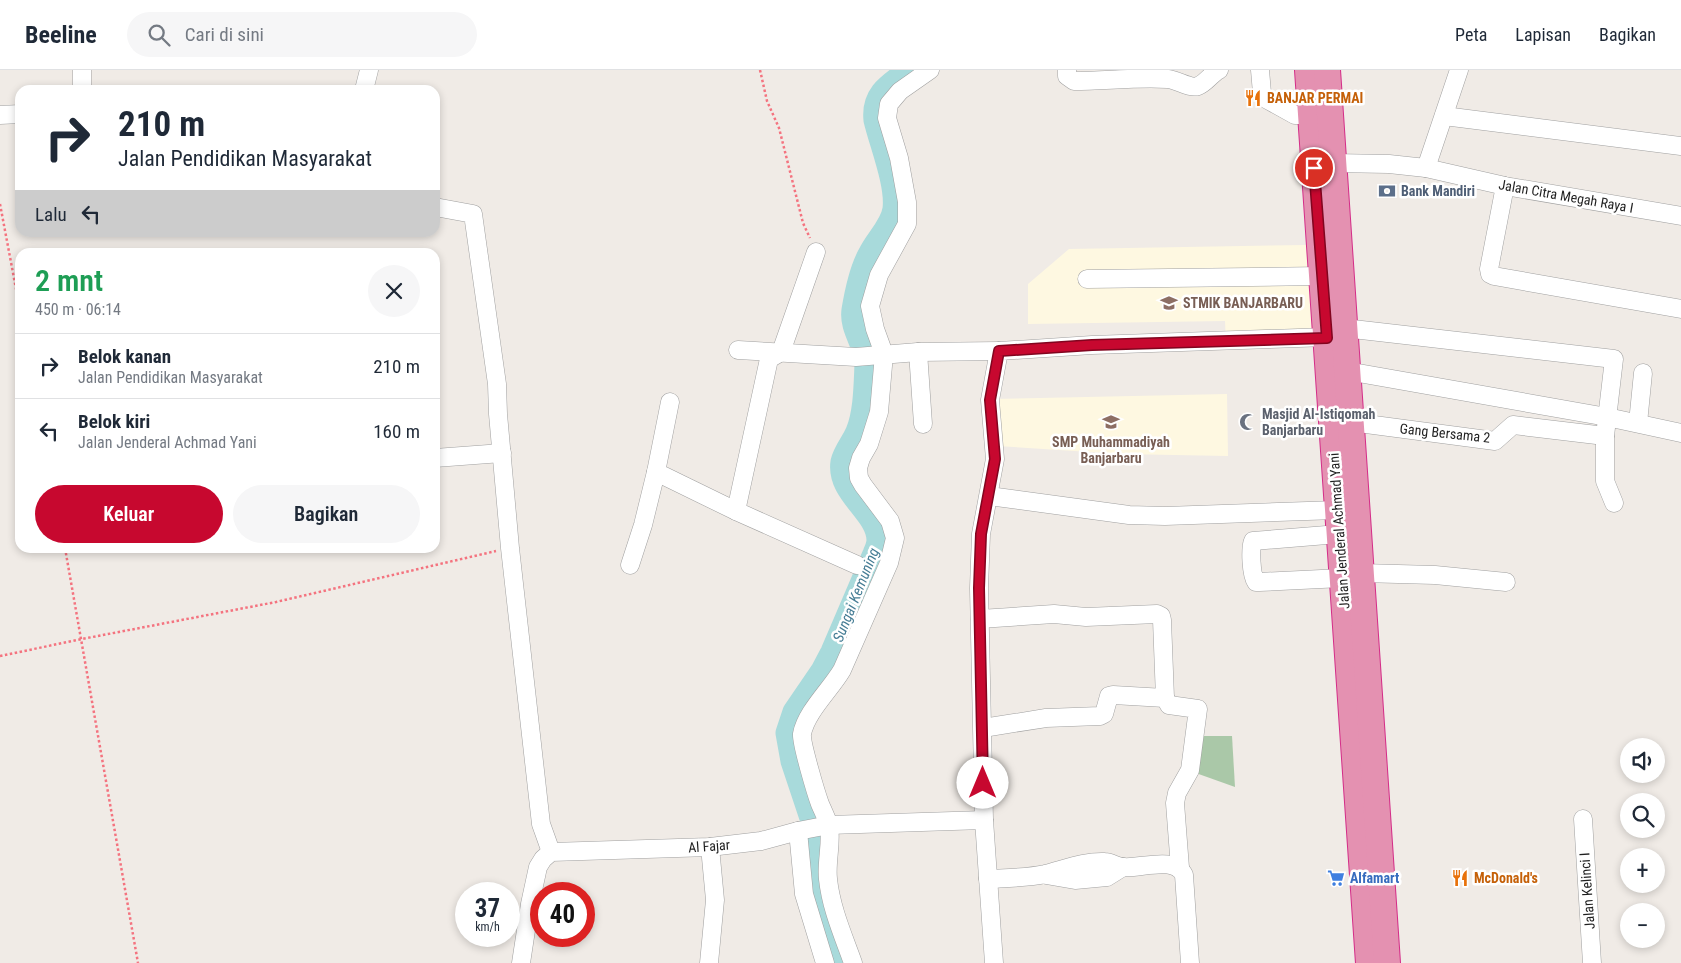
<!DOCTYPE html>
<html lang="id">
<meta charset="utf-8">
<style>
body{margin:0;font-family:"Roboto Condensed",sans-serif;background:#f6f6f7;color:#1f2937;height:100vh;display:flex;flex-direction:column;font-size:19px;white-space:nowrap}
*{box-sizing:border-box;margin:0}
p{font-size:16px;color:#747a83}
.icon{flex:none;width:28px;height:28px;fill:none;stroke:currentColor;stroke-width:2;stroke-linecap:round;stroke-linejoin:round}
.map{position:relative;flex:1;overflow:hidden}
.sheet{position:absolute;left:15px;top:178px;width:425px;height:305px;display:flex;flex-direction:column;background:#fff;border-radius:15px;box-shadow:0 2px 8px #0003}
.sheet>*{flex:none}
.hud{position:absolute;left:15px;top:15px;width:425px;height:152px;border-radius:15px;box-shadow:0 2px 8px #0003;background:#fff;color:#1f2937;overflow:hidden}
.buttons{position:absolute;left:1620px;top:668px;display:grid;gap:10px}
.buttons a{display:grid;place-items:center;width:45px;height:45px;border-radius:50%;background:#fff;box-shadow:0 2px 8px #0003;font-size:25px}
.speed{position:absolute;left:455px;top:812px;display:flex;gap:10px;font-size:25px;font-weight:700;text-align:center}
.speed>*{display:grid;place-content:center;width:65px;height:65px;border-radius:50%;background:#fff;box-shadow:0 2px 8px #0003;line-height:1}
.speed small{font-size:12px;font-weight:400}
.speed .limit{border:8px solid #d22;background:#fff;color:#111}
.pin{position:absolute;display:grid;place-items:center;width:42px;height:42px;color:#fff;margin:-21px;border:2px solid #fff;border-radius:50%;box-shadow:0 1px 5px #0007}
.me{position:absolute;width:55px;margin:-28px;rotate:0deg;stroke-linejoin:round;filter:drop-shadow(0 0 4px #0008)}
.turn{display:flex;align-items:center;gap:18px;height:105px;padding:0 20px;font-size:22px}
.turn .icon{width:65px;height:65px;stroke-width:2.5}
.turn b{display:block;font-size:35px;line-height:42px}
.then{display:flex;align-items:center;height:48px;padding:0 20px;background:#0003;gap:10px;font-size:19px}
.round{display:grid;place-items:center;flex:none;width:52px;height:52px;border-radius:26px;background:#f6f6f7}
.summary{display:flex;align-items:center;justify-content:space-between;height:85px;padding:0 20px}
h1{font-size:30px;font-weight:600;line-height:38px;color:#1e9e55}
.cta{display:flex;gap:10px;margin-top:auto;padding:10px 20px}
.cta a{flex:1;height:58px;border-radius:30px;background:#c7082f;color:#fff;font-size:20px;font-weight:600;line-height:58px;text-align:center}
.cta a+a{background:#f6f6f7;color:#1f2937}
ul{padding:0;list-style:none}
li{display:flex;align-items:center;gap:15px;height:65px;padding:0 20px;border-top:1px solid #e0e1e3}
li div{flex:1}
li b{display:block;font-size:19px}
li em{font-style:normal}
header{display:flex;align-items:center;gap:30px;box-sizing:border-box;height:70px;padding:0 25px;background:#fff;border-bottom:1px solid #e0e1e3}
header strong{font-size:24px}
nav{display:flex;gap:28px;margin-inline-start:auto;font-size:18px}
.search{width:350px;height:45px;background:#f6f6f7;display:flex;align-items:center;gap:12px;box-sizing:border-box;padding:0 18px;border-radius:28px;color:#747a83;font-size:19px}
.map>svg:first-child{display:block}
.education{fill:#fef8e1}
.cemetery{fill:#aac8a8}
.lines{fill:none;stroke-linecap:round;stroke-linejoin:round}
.river{stroke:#a8dadb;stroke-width:25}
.minor-casing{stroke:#a0a0a0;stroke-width:19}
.highway-casing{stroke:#d42d88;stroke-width:28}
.path{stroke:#f4737f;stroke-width:2.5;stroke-dasharray:2.5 2.5;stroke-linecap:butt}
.minor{stroke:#fff;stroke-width:18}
.highway{stroke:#e491b1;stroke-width:26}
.route-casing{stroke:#81051f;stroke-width:12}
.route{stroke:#c7082f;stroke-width:9}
.labels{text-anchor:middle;stroke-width:5;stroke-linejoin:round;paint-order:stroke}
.food-label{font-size:14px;font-weight:bold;fill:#c56008;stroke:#fff;text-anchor:start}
.service-label{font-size:14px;font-weight:bold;fill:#4e5e75;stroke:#fff;text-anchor:start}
.street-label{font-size:14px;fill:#1f1f1f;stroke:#fff}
.education-label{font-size:14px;font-weight:bold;fill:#785e54;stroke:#fff;text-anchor:start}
.worship-label{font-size:14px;font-weight:bold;fill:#5b616d;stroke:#fff;text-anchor:start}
.shop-label{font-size:14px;font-weight:bold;fill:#366cbe;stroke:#fff;text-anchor:start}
.water-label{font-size:15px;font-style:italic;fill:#467d95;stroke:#fff}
</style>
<header>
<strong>Beeline</strong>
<div class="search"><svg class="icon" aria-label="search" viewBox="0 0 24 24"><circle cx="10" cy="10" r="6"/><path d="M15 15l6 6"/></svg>Cari di sini</div>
<nav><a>Peta</a><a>Lapisan</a><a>Bagikan</a></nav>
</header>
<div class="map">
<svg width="1681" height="893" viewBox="0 0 1681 893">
<rect width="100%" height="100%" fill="#f0ebe6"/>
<!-- education -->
<g class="education">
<polygon points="1306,175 1313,273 1226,274 1225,251 1028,254 1028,214 1069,179"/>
<polygon points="1227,324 1228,386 1121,384 997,376 993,329"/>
</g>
<!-- cemetery -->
<polygon class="cemetery" points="1200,666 1232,666 1235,717 1193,702"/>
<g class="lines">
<!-- river -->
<path class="river" d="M 841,893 L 822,836 L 819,818 L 815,757 L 793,691 L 788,663 L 795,642 L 823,601 L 833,582 L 875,484 C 877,479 879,475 879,470 C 879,442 838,423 843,392 C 845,382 854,372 858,362 C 866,342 866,316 867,294 C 867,275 851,259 854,240 C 857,222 861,201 870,185 C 877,170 893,156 895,139 C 898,114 882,75 876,50 C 873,23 892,14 911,0"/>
<!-- minor casing -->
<g class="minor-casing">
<g id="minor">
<path d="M 1067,0 L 1067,6 L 1074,11 C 1105,11 1137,7 1168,9 C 1178,10 1190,19 1198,16 C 1206,13 1211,4 1219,0"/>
<polyline points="1260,0 1262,23 1266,29 1295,45 1310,45"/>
<polyline points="82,20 82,0"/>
<polyline points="364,20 369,0"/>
<polyline points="0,45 20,44"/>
<polyline points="1444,46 1681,76"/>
<polyline points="1333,93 1389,94 1426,98 1505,116 1681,146"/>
<polyline points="1426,98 1459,0"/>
<polyline points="1505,116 1489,199 1490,204 1494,206 1681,239"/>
<polyline points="435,137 473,144 497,314 498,344 510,478 541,754 551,782"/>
<polyline points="1087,209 1322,206"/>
<polyline points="1344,258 1614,289 1605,366 1513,355 1495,371 1351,352"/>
<polyline points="738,280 856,287 918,282 999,281"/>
<polyline points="918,282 923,354"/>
<polyline points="1347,301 1607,347 1681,363"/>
<polyline points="670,332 656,402 736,441 769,289 781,282 816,182"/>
<polyline points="1638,353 1643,303"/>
<polyline points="1605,366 1605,411 1614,433"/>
<polyline points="435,388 502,383"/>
<polyline points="989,426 1129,445 1165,446 1337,440"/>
<polyline points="736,441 857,495"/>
<path d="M 1339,464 L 1253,471 C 1250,478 1251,505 1256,512 L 1259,512 L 1342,508"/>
<polyline points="630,495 643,455 656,402"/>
<polyline points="1361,503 1435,505 1506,512"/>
<polyline points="980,549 1054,544 1086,547 1157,544 1161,546 1162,550 1165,628"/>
<polyline points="983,658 1046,648 1100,646 1104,644 1109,626 1113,625 1165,628 1169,635 1198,639 1190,700 1177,723 1175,733 1180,798"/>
<polyline points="1583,749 1592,893"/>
<polyline points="798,761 804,824 825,893"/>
<polyline points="1046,805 1075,810 1107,807 1123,797"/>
<path d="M 988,809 C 1006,808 1027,808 1045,804 C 1065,799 1084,791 1105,792 C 1111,792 1117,797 1123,797 C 1141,799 1174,785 1184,805 L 1190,893"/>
<polyline points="521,893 530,834 538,797 543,789 551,782 710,777 761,771 798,761 829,755 984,750"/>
<polyline points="709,893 715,830 710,777"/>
<path d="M 853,893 C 843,865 831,838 828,809 C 826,792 832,773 829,756 C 827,749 823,741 820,734 C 816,723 801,673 802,664 C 806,642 831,619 842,600 L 889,493 L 895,468 L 890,451 L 863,415 L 859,408 L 858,398 L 861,388 L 869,374 L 879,342 L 884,284 L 875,259 L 870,236 L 879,205 L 907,154 L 907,132 L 899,88 L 887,48 L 889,34 L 900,21 L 930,0"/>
<polyline points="994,893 984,750 979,518 981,464 995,389 990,330 999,281 1092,275 1327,267"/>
</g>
</g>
<!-- highway casing -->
<g class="highway-casing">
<g id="highway">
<polyline points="1308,0 1369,893"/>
<polyline points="1327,0 1387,893"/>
</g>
</g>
<!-- path -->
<g class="path">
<polyline points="760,0 767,31 779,58 803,153 810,168"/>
<polyline points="0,134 20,240"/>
<polyline points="65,478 138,893"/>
<polyline points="0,586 82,569 276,532 496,481"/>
</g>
<!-- minor -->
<use href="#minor" class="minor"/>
<!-- highway -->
<use href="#highway" class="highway"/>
</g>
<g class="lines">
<!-- route casing -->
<g class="route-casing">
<polyline id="route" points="983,713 979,518 981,464 995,389 990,330 999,281 1092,275 1327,268 1314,98"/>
</g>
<!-- route -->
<use href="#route" class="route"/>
</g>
<!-- icons -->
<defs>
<g id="restaurant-bare" transform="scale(1.35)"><path d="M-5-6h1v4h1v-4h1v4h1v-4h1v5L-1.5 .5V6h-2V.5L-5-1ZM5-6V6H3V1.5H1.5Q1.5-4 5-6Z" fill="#e8710a" stroke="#fff" stroke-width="2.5" paint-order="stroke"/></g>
<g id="bank-bare" transform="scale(1.35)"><path d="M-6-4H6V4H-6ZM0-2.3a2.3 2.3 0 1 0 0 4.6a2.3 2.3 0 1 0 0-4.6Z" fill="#5c6f8a" stroke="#fff" stroke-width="2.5" paint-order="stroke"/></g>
<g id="university-bare" transform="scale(1.35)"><path d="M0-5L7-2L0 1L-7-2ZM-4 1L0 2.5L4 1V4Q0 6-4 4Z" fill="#8d6e63" stroke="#fff" stroke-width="2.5" paint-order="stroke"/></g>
<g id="school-bare" transform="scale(1.35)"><path d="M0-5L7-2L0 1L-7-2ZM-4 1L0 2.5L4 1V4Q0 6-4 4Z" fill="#8d6e63" stroke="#fff" stroke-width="2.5" paint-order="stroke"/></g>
<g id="mosque-bare" transform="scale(1.35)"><path d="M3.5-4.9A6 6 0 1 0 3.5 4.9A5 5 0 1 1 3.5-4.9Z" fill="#6b7280" stroke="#fff" stroke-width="2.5" paint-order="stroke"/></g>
<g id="supermarket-bare" transform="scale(1.35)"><path d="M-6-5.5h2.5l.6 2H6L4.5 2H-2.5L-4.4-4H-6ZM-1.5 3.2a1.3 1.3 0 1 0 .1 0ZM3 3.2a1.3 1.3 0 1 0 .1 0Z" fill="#3f7fe0" stroke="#fff" stroke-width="2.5" paint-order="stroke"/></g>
</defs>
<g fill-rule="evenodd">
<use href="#restaurant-bare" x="1253" y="28"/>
<use href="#bank-bare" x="1387" y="121"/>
<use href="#university-bare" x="1169" y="233"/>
<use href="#school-bare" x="1111" y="352"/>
<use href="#mosque-bare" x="1248" y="352"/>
<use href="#supermarket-bare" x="1336" y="808"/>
<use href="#restaurant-bare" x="1460" y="808"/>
</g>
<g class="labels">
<!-- food labels -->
<g class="food-label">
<text x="1267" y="33">BANJAR PERMAI</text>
<text x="1474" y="813">McDonald's</text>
</g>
<!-- service labels -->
<g class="service-label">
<text x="1401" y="126">Bank Mandiri</text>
</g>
<!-- street labels -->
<g class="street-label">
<text transform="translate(1566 126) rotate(10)" y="5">Jalan Citra Megah Raya I</text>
<text transform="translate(1445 363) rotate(6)" y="5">Gang Bersama 2</text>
<text transform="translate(1339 461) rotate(-94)" y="5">Jalan Jenderal Achmad Yani</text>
<text transform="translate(709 776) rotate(-4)" y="5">Al Fajar</text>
<text transform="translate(1587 821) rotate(-94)" y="5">Jalan Kelinci I</text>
</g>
<!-- education labels -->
<g class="education-label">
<text x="1183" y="238">STMIK BANJARBARU</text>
<text x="1111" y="377" text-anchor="middle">SMP Muhammadiyah<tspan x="1111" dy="16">Banjarbaru</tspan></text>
</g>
<!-- worship labels -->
<g class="worship-label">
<text x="1262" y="349">Masjid Al-Istiqomah<tspan x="1262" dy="16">Banjarbaru</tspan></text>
</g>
<!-- shop labels -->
<g class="shop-label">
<text x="1350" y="813">Alfamart</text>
</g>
<!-- water labels -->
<g class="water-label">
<text transform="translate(856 525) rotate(-68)" y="5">Sungai Kemuning</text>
</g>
</g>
</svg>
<div class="buttons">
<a><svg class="icon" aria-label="sound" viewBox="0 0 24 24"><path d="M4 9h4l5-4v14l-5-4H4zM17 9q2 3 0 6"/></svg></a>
<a><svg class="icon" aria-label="search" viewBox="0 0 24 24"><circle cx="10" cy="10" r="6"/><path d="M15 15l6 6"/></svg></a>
<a>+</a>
<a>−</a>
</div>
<div class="speed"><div>37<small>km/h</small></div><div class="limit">40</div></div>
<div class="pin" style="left:1314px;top:98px;background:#d93025"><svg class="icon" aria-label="arrive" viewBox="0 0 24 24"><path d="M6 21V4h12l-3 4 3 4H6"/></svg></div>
<svg class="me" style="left:983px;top:713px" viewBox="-20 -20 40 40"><circle r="19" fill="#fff"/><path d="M0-13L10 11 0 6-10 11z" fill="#c7082f"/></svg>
<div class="hud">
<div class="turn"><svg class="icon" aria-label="right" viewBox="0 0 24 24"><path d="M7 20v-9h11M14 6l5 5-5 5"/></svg><div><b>210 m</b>Jalan Pendidikan Masyarakat</div></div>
<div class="then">Lalu<svg class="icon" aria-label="left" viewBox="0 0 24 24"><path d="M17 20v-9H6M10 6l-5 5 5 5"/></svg></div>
</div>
<section class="sheet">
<div class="summary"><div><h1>2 mnt</h1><p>450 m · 06:14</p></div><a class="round"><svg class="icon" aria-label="close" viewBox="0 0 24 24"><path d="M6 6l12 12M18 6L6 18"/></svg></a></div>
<ul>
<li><svg class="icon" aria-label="right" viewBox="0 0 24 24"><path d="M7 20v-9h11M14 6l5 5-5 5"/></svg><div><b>Belok kanan</b><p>Jalan Pendidikan Masyarakat</p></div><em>210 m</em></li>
<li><svg class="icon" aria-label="left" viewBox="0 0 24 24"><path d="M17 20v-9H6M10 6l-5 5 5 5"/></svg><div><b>Belok kiri</b><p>Jalan Jenderal Achmad Yani</p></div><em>160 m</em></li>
</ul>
<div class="cta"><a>Keluar</a><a>Bagikan</a></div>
</section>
</div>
